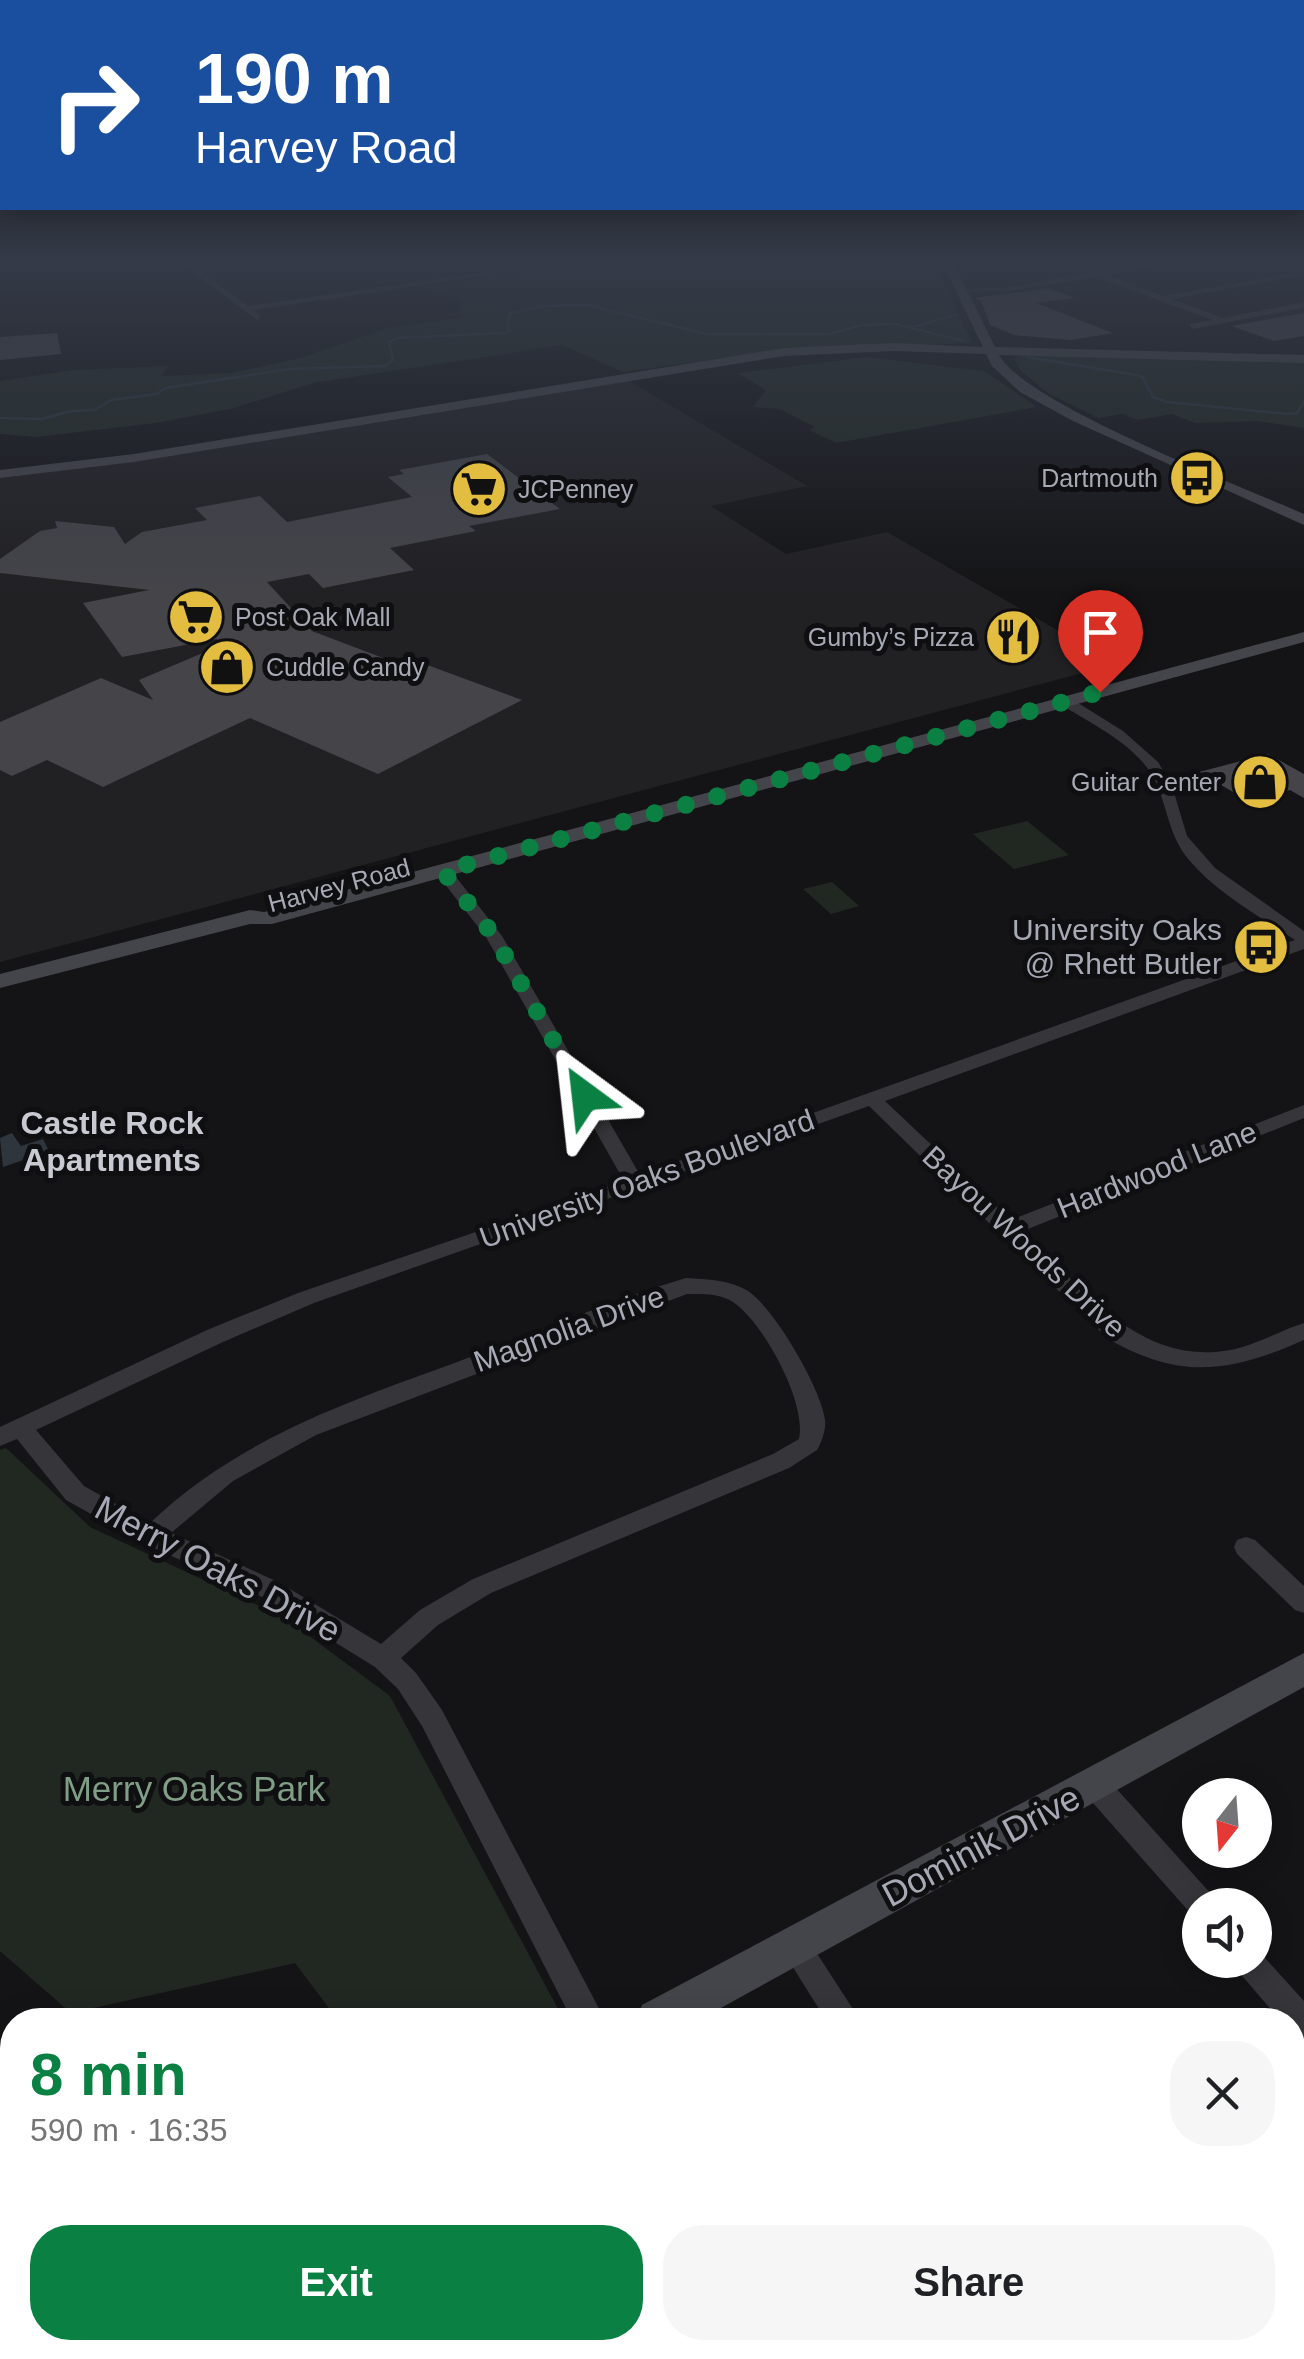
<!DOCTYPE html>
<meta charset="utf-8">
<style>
body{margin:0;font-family:Arial,sans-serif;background:#f6f6f6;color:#202124;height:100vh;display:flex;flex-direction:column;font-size:38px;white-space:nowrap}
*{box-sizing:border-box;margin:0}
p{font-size:32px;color:#757577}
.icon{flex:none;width:55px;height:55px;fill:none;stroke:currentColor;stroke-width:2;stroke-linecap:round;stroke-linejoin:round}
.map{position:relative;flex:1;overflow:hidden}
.panel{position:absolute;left:0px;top:2008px;width:1305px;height:352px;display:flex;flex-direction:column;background:#fff;border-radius:40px 40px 0 0;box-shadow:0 5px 25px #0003}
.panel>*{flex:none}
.top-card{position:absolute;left:0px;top:0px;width:1305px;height:210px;box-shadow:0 5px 25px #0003;background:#1a4fa0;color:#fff;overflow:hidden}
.needle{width:65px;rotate:197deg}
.fabs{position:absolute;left:1182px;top:1778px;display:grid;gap:20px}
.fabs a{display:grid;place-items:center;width:90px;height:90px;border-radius:50%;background:#fff;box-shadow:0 5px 25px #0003;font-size:50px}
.pin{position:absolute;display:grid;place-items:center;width:85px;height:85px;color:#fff;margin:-102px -42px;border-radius:50% 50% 50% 0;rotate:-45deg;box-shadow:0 0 10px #0007}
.pin .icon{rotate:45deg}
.me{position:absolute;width:110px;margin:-55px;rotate:330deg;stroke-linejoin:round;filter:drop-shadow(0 0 8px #0008)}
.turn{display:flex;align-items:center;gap:35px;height:210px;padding:0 30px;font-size:45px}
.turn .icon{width:130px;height:130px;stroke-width:2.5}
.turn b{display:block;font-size:70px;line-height:85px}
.round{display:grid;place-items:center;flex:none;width:105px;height:105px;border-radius:40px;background:#f6f6f6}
.headline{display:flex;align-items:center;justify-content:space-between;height:170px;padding:0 30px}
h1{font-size:60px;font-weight:700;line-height:75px;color:#0b8043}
.cta{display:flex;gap:20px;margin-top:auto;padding:20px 30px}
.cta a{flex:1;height:115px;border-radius:40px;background:#0b8043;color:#fff;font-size:40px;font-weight:700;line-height:115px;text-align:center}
.cta a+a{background:#f6f6f6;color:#202124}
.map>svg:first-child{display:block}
.built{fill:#212023}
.green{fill:#212822}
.water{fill:#2f353d}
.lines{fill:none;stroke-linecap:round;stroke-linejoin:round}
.stream{stroke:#2f353d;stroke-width:2.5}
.building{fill:#444449}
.street{fill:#36363a;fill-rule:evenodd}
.secondary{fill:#44454a;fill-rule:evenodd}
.route{stroke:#0b8043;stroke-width:18;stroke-dasharray:0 32.4}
.labels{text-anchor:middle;stroke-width:10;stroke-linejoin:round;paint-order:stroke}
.far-poi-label{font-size:25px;fill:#a7aab5;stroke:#0f0f11;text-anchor:end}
.far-street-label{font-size:25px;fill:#a7aab5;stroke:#0f0f11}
.poi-label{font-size:30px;fill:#a7aab5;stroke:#0f0f11;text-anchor:end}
.street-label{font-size:30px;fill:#a7aab5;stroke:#0f0f11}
.neighbourhood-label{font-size:32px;font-weight:bold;fill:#c8c9d1;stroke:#0f0f11}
.near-street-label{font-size:35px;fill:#a7aab5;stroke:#0f0f11}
.near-park-label{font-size:35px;fill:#809e85;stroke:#0f0f11}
</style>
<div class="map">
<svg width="1304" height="2359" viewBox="0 0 1304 2359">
<rect width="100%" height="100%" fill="#141416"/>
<!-- built -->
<polygon class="built" points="629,381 807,486 711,506 786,554 887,532 1116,664 0,962 0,477"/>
<!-- green -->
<g class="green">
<polygon points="573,264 936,264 972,343 773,351 623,372 562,345 313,383 234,408 156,423 36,437 0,434 0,381 73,370 168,366 161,376 231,373 300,358 389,328 464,317 458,309 462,302 422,287"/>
<polygon points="1023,355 1304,361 1304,428 1258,421 1196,423 1172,414 1138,420 1122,414 1098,418 1048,393 1021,371 1014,359"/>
<polygon points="866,357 984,371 1037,407 836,443 809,430 815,427 780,409 753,407 766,390 737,373"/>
<polygon points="1027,821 1069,855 1014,869 973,834"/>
<polygon points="832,882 859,906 831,914 803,889"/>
<polygon points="6,1448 90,1527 285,1618 390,1696 564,2020 338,2020 295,1963 71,2013 0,1951 0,1450"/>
</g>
<!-- water -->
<polygon class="water" points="12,1133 21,1146 43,1139 49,1151 3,1167 0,1138"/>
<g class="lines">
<!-- stream -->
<g class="stream">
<polyline points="946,317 958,315"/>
<polyline points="913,327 944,318"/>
<polyline points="1027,357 1142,376 1153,397 1167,402 1287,414 1297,413 1304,402"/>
<polyline points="0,418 42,419 71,411 95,410 111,400 157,394 165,388 290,369 385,366 393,360 389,342 398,338 503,333 511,331 507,328 510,313 548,306 587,305 707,334 829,334 862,325 895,324 964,341"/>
</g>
</g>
<!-- building -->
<g class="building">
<polygon points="1048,288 1075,298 1036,303 1113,333 1071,340 1014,335 990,325 981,301 975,298"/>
<polygon points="1304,313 1304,336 1274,341 1231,326"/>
<polygon points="57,333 61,354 0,360 0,337"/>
<polygon points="487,454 560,509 469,526 476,531 390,548 414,570 323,588 309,574 267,582 312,631 399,664 411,659 522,700 378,774 250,718 103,787 47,760 12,776 0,770 0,722 101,678 153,700 139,680 219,646 217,639 122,657 83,603 149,590 0,573 0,559 40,531 57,528 55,521 114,527 125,544 142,532 207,520 195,508 260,496 287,522 412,497 388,477 404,474 399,470"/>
<polygon points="1268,754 1304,774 1304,798 1290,790 1250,802 1199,772"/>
</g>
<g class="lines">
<!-- street -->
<g class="street">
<polygon points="182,264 191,264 248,306 541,264 563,264 254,310 261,317 257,320"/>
<polygon points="1142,264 1162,264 1106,275 1163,296 1304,271 1304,275 1172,299 1223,318 1304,302 1304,308 1192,329 1189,324 1213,320 1096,277 1009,291 957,290 1009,287"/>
<path d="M 1060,698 L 1070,698 L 1123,731 L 1158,762 L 1172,786 L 1187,836 L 1215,868 L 1304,931 L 1304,949 L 885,1101 L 1011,1220 L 1304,1105 L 1304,1118 L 1023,1231 C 1081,1287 1140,1367 1230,1350 C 1256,1345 1279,1331 1304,1323 L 1304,1340 C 1229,1373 1181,1380 1108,1339 L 869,1106 L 314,1303 L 223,1342 L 36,1430 L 84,1486 L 150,1523 C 243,1434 360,1398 479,1354 C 548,1328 615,1299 686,1278 C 707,1279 730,1280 748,1291 C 774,1308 821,1388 825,1420 C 826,1430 822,1441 817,1450 L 789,1468 L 491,1593 L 438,1625 L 401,1658 L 416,1673 L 442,1710 L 605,2020 L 572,2020 L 422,1726 L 398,1689 L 375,1667 L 262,1597 L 143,1543 L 66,1500 L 17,1439 L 0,1446 L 0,1427 L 207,1330 L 298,1293 L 624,1181 L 486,937 L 437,874 L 437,868 L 449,868 L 502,936 L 640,1175 L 1295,940 C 1259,916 1218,894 1189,860 C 1169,836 1168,810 1156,782 C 1138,745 1093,725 1060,704 ZM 687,1294 C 702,1294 719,1293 733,1302 C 764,1323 807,1403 799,1439 L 773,1454 L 473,1579 L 420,1610 L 381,1644 L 280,1583 L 171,1533 L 233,1481 L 316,1435 Z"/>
<polygon points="1246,1537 1255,1540 1304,1586 1304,1613 1295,1610 1237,1554 1234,1547 1237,1540"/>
<polygon points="1095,1772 1105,1776 1212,1895 1217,1905 1200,1905 1200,1918 1192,1915 1085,1794 1081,1785 1085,1776"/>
<polygon points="794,1930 805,1935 860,2020 826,2020 779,1945 783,1935"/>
<polygon points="1255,1947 1304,2001 1304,2041 1292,2035 1292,2020 1280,2020 1238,1971 1234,1960 1255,1960"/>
<polygon points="1041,2348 1079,2348 1084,2359 1046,2359"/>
</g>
<!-- secondary -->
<g class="secondary">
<path d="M 943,264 L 954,264 L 995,347 L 1304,355 L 1304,363 L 999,355 C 1026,404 1244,487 1304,514 L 1304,525 L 1073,421 L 1020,392 L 992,366 L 986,354 L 895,351 L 784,356 L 134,462 L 0,478 L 0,470 L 134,454 L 784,348 L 895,343 L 983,347 Z"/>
<polygon points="1304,632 1304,642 272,924 250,924 0,988 0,974 250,910 264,912"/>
<polygon points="1304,1653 1304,1687 699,2020 636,2020 642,2005"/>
<polygon points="27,2348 92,2348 88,2359 23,2359"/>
</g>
</g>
<!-- sky -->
<linearGradient id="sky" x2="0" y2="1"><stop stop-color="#0b0b0c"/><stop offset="0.44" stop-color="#343a47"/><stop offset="1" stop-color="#343a47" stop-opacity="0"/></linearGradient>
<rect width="1304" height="594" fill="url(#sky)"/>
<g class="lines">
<!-- route -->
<polyline class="route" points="585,1096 494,936 443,871 1100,692"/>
</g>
<!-- icons -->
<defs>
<g id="bus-disc" transform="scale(2.875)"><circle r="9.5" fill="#e2bd40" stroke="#0f0f11"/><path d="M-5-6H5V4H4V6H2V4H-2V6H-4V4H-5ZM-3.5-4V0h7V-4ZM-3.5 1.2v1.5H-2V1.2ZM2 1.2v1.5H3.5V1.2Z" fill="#111"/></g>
<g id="supermarket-disc" transform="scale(2.875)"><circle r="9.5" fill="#e2bd40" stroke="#0f0f11"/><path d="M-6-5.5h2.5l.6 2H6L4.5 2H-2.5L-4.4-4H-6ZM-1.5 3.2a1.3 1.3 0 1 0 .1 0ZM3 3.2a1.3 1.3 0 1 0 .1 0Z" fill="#111"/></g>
<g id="restaurant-disc" transform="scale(2.875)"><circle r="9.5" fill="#e2bd40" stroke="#0f0f11"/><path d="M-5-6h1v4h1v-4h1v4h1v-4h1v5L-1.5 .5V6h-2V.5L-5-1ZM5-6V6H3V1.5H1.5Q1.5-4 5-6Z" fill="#111"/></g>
<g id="shop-disc" transform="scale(2.875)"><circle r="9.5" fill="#e2bd40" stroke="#0f0f11"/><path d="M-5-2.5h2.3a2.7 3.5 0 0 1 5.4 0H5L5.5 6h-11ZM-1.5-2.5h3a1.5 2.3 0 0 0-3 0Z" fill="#111"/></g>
</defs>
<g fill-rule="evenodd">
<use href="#bus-disc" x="1197" y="478"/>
<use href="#supermarket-disc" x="479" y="489"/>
<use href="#supermarket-disc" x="196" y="617"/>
<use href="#restaurant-disc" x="1013" y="637"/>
<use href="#shop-disc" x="227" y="667"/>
<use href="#shop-disc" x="1260" y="782"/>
<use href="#bus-disc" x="1261" y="947"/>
</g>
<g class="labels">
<!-- far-poi labels -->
<g class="far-poi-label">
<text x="1158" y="487">Dartmouth</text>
<text x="518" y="498" text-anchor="start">JCPenney</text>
<text x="235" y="626" text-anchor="start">Post Oak Mall</text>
<text x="974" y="646">Gumby’s Pizza</text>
<text x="266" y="676" text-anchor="start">Cuddle Candy</text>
<text x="1221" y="791">Guitar Center</text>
</g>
<!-- far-street labels -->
<g class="far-street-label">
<text transform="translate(339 885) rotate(-15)" y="9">Harvey Road</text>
</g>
<!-- poi labels -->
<g class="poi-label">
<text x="1222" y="940">University Oaks<tspan x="1222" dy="34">@ Rhett Butler</tspan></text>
</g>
<!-- street labels -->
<g class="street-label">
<text transform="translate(1157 1170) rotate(-22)" y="10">Hardwood Lane</text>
<text transform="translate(647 1179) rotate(-20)" y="10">University Oaks Boulevard</text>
<text transform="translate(1024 1242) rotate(43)" y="10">Bayou Woods Drive</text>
<text transform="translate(569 1329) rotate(-20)" y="10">Magnolia Drive</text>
</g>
<!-- neighbourhood labels -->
<g class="neighbourhood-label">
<text x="112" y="1134">Castle Rock<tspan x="112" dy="37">Apartments</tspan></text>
</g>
<!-- near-street labels -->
<g class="near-street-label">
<text transform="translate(218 1569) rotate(28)" y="12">Merry Oaks Drive</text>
<text transform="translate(981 1846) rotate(-28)" y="12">Dominik Drive</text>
</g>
<!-- near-park labels -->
<g class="near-park-label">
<text x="194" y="1801">Merry Oaks Park</text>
</g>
</g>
</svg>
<div class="fabs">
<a><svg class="needle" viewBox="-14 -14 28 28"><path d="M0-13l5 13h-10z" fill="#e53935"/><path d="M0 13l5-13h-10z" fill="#757577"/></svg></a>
<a><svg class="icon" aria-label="sound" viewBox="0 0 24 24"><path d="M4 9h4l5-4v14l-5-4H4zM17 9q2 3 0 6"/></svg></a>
</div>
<div class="pin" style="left:1100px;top:692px;background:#d93025"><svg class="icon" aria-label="arrive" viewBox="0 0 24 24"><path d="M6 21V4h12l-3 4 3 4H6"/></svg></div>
<svg class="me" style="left:585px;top:1096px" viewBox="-20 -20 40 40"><path d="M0-17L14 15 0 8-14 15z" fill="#0b8043" stroke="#fff" stroke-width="4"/></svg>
<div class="top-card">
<div class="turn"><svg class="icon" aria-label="right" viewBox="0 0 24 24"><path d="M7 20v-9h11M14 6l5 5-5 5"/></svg><div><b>190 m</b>Harvey Road</div></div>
</div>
<section class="panel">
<div class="headline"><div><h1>8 min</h1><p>590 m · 16:35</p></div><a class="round"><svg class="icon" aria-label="close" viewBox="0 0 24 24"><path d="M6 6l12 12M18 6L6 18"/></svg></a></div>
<div class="cta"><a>Exit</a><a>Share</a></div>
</section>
</div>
